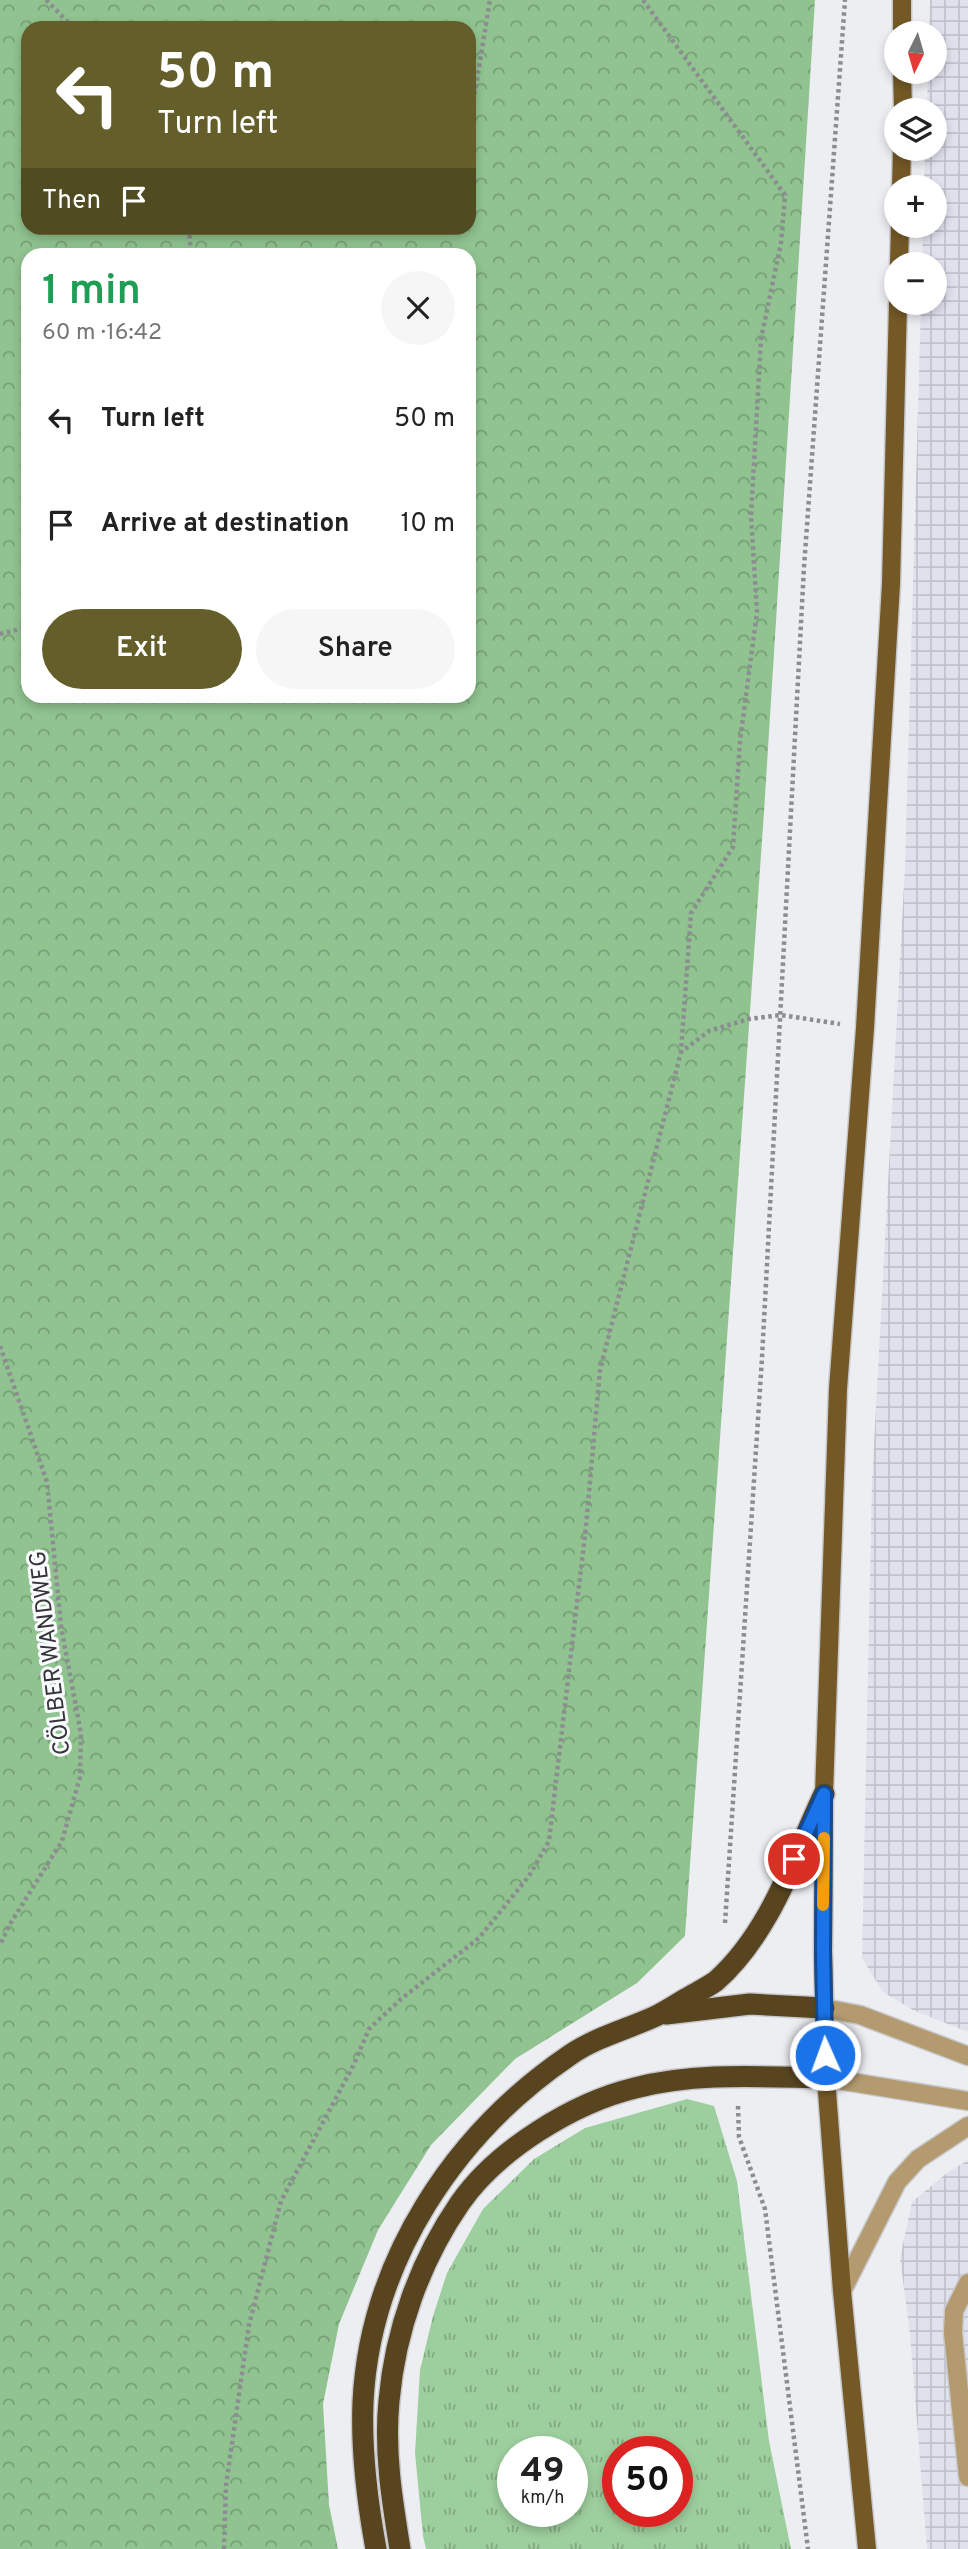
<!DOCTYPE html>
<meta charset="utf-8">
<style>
body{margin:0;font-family:Overpass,sans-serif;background:#f6f6f6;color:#222;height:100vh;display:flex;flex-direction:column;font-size:26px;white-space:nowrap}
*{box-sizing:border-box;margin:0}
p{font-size:23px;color:#767676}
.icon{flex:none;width:38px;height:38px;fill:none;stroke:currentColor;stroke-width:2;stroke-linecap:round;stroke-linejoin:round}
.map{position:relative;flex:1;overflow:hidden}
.details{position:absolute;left:21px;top:248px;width:455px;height:455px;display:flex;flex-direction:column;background:#fff;border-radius:21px;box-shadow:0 4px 10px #0003}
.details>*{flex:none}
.hud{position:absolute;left:21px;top:21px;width:455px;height:214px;border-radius:21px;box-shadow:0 4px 10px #0003;background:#645e2a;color:#fff;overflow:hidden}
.needle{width:46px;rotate:185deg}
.buttons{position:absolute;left:884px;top:21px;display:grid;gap:14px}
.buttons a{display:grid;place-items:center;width:63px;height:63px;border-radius:50%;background:#fff;box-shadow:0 4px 10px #0003;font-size:35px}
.speed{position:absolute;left:497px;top:2436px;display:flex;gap:14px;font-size:35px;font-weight:700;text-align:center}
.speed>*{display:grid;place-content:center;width:91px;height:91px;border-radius:50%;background:#fff;box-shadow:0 4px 10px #0003;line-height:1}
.speed small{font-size:18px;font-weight:400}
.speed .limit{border:10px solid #d22;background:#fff;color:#111}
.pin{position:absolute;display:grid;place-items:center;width:60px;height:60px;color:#fff;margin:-30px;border:4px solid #fff;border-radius:50%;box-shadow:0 2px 7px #0007}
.me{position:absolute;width:77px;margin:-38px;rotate:358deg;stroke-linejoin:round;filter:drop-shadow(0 0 5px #0008)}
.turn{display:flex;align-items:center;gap:24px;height:147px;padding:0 21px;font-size:32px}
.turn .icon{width:91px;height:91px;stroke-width:2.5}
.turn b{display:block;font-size:49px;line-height:60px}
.then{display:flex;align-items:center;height:66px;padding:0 21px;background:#0003;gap:14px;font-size:26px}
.round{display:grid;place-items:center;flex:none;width:74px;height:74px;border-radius:37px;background:#f6f6f6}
.overview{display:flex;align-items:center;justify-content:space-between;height:119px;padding:0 21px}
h1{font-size:42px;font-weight:600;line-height:52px;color:#1e9e55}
.cta{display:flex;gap:14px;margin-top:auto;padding:14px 21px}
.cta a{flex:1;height:80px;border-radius:42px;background:#645e2a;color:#fff;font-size:28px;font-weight:600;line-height:80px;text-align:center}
.cta a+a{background:#f6f6f6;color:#222}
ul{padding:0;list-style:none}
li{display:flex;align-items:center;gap:21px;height:105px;padding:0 21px}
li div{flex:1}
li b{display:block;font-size:26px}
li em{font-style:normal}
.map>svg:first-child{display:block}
.industrial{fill:url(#industrial-grid)}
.grass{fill:url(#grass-tufts);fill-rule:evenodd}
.forest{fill:url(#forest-crowns);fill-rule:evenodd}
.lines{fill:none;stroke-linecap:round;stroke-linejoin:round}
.minor-casing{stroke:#c8c9cd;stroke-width:21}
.major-casing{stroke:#c8c9cd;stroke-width:21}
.highway-casing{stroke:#c8c9cd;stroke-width:24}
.path{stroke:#8c8d90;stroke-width:4.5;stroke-dasharray:3.5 3.5;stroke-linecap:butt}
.minor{stroke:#b49b6f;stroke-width:18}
.major{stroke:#745927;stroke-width:18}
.highway{stroke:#58441f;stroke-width:21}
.route-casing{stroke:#114b97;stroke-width:18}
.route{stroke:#1a73e8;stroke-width:12}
.slow{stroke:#f59e0b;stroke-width:12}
.labels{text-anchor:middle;stroke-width:6;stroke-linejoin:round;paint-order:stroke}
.street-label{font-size:23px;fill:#353537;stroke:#fafbfe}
</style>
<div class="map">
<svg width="968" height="2549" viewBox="0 0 968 2549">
<defs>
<pattern id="industrial-grid" width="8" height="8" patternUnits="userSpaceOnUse" patternTransform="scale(1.75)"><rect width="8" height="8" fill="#dfe2ed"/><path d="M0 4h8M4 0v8" fill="none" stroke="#c0c2cc"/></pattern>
<pattern id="grass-tufts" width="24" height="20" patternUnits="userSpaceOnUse" patternTransform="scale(1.75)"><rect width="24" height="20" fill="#9dce9d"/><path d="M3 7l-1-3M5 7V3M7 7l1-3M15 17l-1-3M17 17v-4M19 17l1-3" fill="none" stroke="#81a881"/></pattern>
<pattern id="forest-crowns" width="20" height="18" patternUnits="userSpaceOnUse" patternTransform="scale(1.75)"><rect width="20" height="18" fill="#90c390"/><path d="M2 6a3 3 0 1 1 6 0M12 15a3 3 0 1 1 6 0" fill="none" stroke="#769f76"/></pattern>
</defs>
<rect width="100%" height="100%" fill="#edeef2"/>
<!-- industrial -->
<g class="industrial">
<polygon points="930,0 968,0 968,2032 913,2010 883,1992 862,1958 872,1482 905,866 921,303 934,303 934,264 922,264 923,226 934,226 934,187 924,187 925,149 934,149 934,110 927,110 928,72 934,72 934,33 929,33"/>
<polygon points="968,2160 968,2549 927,2549 910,2334 900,2258 912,2202 947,2173"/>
</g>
<!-- grass -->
<path class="grass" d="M 687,2099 L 714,2106 L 737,2181 L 769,2441 L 791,2549 L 426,2549 L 423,2536 L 415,2453 L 420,2370 L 433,2316 L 447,2273 L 483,2209 L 534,2159 L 585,2128 ZM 513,2452 L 572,2452 L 572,2511 L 513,2511 ZM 618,2452 L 677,2452 L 677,2511 L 618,2511 Z"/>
<!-- forest -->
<path class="forest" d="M 0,0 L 815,0 L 764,812 L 685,1936 L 637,1983 L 515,2059 L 431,2145 L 378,2230 L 339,2324 L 323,2404 L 329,2505 L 338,2549 L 0,2549 ZM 28,28 L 469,28 L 469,228 L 28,228 ZM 28,256 L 469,256 L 469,696 L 28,696 Z"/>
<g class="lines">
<!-- minor casing -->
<g class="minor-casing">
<g id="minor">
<polyline points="824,2008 860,2015 968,2056"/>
<polyline points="826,2078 968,2101"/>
<polyline points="968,2283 954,2311 953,2333 968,2477"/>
<polyline points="842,2291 897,2182 918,2159 968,2126"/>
</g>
</g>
<!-- major casing -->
<g class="major-casing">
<g id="major">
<polyline points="902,0 902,33"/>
<polyline points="902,72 903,110"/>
<polyline points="901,187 902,149"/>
<polyline points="899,264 900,226"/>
<polyline points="867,2549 842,2291 826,2078 823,1951 824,1794 838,1389 865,1028 891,584 898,303"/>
</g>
</g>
<!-- highway casing -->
<g class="highway-casing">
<g id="highway">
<polyline points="666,2014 750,2004 824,2008"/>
<path d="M 376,2549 C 367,2500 361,2451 363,2402 C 370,2260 455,2133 570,2055 C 596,2037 628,2029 656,2016 C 668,2010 678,2003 689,1997 C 697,1992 708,1987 716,1981 C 770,1933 794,1858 824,1794"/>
<path d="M 400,2549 C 392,2500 384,2451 389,2401 C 395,2331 420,2261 460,2203 C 497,2150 573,2103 635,2088 C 697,2072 762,2077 826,2078"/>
</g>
</g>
<!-- path -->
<g class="path">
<polyline points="46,0 74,28"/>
<polyline points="643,0 785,195 781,243 761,339 751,516 757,612 740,741 733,847 691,913 681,1052"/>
<polyline points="469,129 490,0"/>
<polyline points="189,228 191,256"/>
<polyline points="0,634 28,627"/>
<polyline points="0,1346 47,1482 61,1626 81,1734 80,1777 62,1841 10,1924 0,1945"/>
<polyline points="725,1923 762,1358 804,567 845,0"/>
<polyline points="738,2106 739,2137 765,2209 808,2549"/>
<polyline points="224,2549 226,2485 249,2325 281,2201 353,2066 369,2029 401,1999 479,1938 529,1876 549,1841 586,1526 600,1370 681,1052 709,1031 749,1019 781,1015 840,1024"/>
</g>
<!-- minor -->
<use href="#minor" class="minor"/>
<!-- major -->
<use href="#major" class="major"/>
<!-- highway -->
<use href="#highway" class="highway"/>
</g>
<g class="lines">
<!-- route casing -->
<g class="route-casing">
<polyline id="route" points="794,1859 824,1794 823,1951 825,2055"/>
</g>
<!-- route -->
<use href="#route" class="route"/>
<!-- slow -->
<polyline class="slow" points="823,1905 824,1838"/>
</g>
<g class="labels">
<!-- street labels -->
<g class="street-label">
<text transform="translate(49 1653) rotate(-97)" y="8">CÖLBER WANDWEG</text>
</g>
</g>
</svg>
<div class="buttons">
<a><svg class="needle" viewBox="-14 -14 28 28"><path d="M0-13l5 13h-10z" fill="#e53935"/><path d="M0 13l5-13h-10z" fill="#767676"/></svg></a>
<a><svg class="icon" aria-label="layers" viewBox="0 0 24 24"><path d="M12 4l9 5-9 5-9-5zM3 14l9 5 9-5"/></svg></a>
<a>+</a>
<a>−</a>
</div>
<div class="speed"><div>49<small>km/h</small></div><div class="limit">50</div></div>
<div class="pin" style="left:794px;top:1859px;background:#d93025"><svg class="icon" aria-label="arrive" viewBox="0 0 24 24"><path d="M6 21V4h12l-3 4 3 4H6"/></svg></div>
<svg class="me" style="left:825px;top:2055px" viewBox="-20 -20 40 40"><circle r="17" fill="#1a73e8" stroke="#fff" stroke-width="3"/><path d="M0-11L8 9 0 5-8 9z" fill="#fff"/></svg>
<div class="hud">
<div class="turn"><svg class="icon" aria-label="left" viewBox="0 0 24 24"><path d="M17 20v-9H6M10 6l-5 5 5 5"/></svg><div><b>50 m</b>Turn left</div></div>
<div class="then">Then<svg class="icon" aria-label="arrive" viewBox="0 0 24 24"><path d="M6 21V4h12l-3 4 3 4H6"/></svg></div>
</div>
<section class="details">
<div class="overview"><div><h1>1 min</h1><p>60 m · 16:42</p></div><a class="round"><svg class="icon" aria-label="close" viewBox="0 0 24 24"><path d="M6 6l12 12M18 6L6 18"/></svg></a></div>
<ul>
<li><svg class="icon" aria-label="left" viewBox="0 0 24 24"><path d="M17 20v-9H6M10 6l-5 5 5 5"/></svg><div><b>Turn left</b></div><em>50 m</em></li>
<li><svg class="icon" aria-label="arrive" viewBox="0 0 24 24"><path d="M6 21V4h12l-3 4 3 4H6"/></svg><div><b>Arrive at destination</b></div><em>10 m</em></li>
</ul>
<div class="cta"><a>Exit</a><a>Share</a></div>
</section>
</div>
